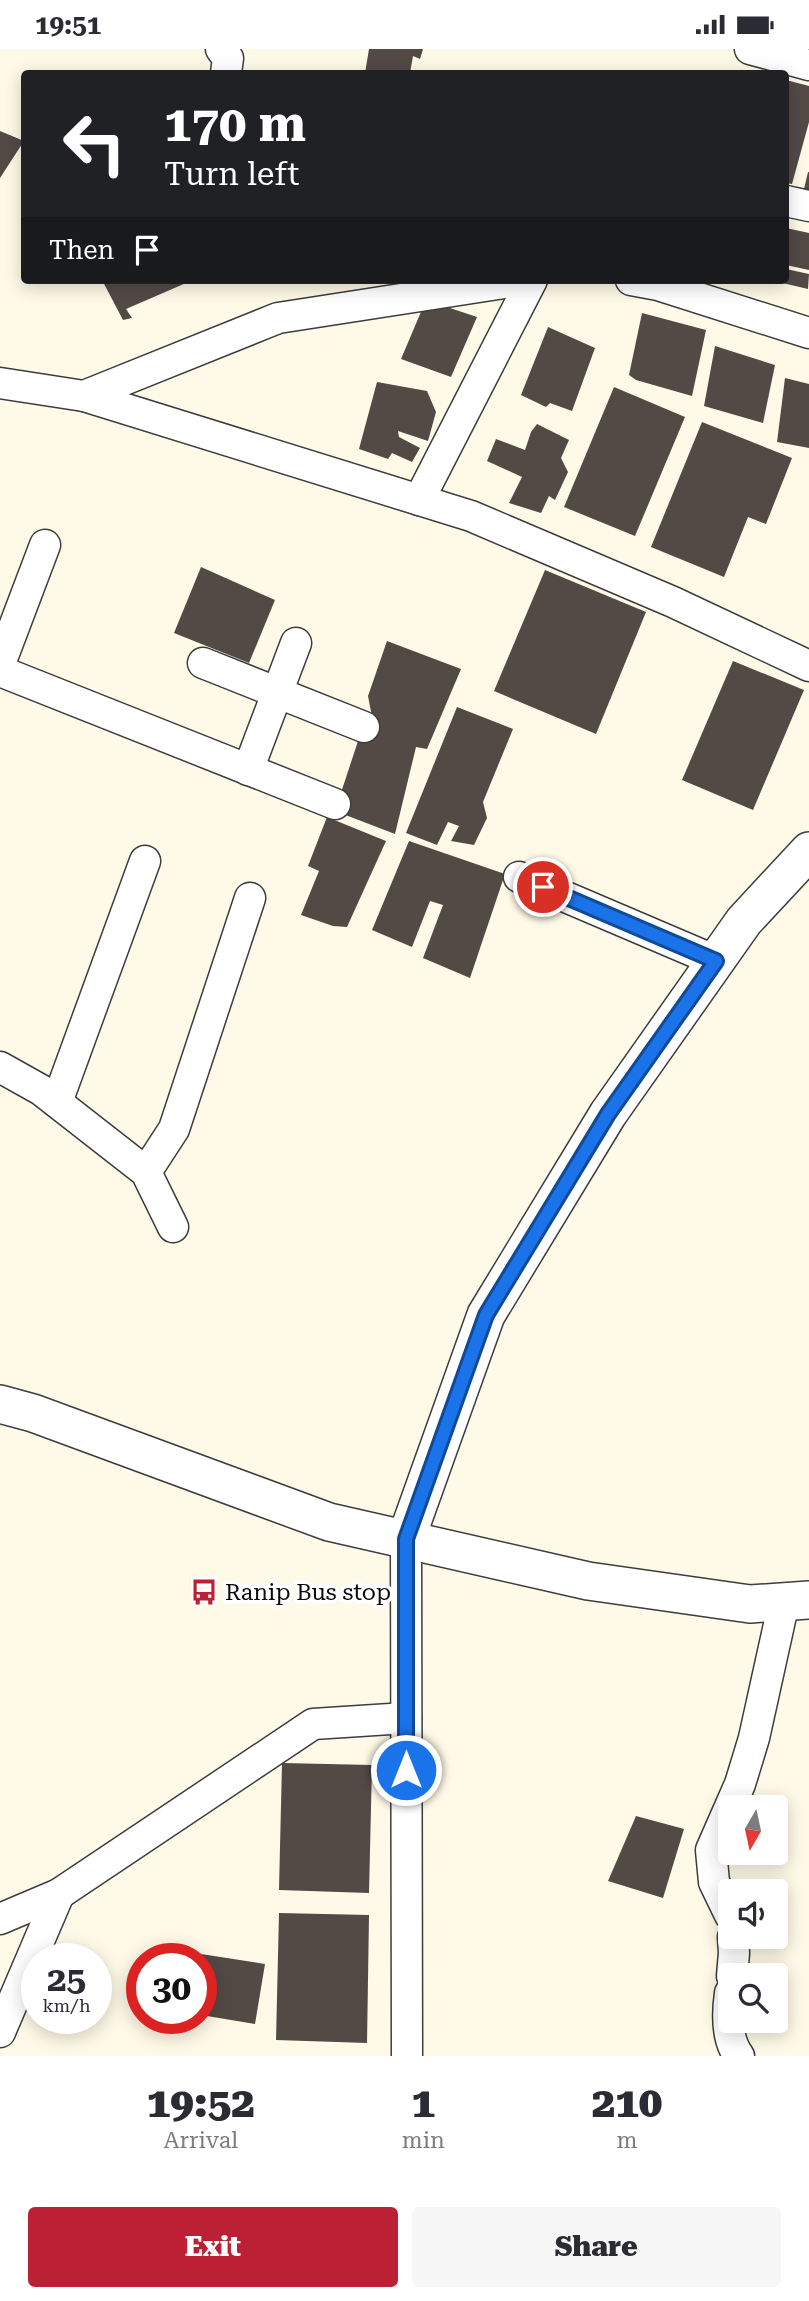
<!DOCTYPE html>
<style>
body{margin:0;font-family:"Roboto Serif",serif;background:#f7f7f7;color:#2b2b33;height:100vh;display:flex;flex-direction:column;font-size:26px;white-space:nowrap}
*{box-sizing:border-box;margin:0}
p{font-size:23px;color:#7c7c81}
.icon{flex:none;width:38px;height:38px;fill:none;stroke:currentColor;stroke-width:2;stroke-linecap:round;stroke-linejoin:round}
.map{position:relative;height:2007px;overflow:hidden}
.details{display:flex;flex-direction:column;background:#fff;flex:1}
.details>*{flex:none}
.guide{position:absolute;left:21px;top:21px;width:768px;height:214px;border-radius:7px;box-shadow:0 4px 18px #0003;background:#202124;color:#fff;overflow:hidden}
.needle{width:46px;rotate:189deg}
.buttons{position:absolute;left:718px;top:1746px;display:grid;gap:14px}
.buttons a{display:grid;place-items:center;width:70px;height:70px;border-radius:7px;background:#fff;box-shadow:0 4px 18px #0003;font-size:35px}
.speed{position:absolute;left:21px;top:1894px;display:flex;gap:14px;font-size:35px;font-weight:700;text-align:center}
.speed>*{display:grid;place-content:center;width:91px;height:91px;border-radius:50%;background:#fff;box-shadow:0 4px 18px #0003;line-height:1}
.speed small{font-size:18px;font-weight:400}
.speed .limit{border:10px solid #d22;background:#fff;color:#111}
.pin{position:absolute;display:grid;place-items:center;width:60px;height:60px;color:#fff;margin:-30px;border:4px solid #fff;border-radius:50%;box-shadow:0 2px 7px #0007}
.me{position:absolute;width:77px;margin:-38px;rotate:0deg;stroke-linejoin:round;filter:drop-shadow(0 0 5px #0008)}
.turn{display:flex;align-items:center;gap:24px;height:147px;padding:0 28px;font-size:32px}
.turn .icon{width:91px;height:91px;stroke-width:2.5}
.turn b{display:block;font-size:49px;line-height:60px}
.then{display:flex;align-items:center;height:66px;padding:0 28px;background:#0003;gap:14px;font-size:26px}
.eta{display:flex;justify-content:space-evenly;align-items:center;height:119px;text-align:center}
.eta b{font-size:42px;font-weight:800;line-height:49px}
.cta{display:flex;gap:14px;margin-top:auto;padding:14px 28px}
.cta a{flex:1;height:80px;border-radius:7px;background:#bc2034;color:#fff;font-size:28px;font-weight:800;line-height:80px;text-align:center}
.cta a+a{background:#f7f7f7;color:#2b2b33}
.status{display:flex;justify-content:space-between;align-items:center;height:49px;padding:0 35px;background:#fff;direction:ltr}
.status svg{height:19px;fill:currentColor}
.map>svg:first-child{display:block}
.building{fill:#534a46}
.lines{fill:none;stroke-linecap:round;stroke-linejoin:round}
.minor-casing{stroke:#3d3d3d;stroke-width:33}
.tertiary-casing{stroke:#3d3d3d;stroke-width:40}
.minor{stroke:#fff;stroke-width:30}
.tertiary{stroke:#fff;stroke-width:37}
.route-casing{stroke:#114b97;stroke-width:18}
.route{stroke:#1a73e8;stroke-width:12}
.labels{text-anchor:middle;stroke-width:7;stroke-linejoin:round;paint-order:stroke}
.poi-label{font-size:23px;fill:#0a0a0a;stroke:#fff;text-anchor:start}
</style>
<div class="status"><b>19:51</b><svg viewBox="0 0 49 12"><path d="M0 12V9h3v3zM5 12V6h3v6zM10 12V3h3v9zM15 12V0h3v12zM26 1h20v11H26zM47 4h2v5h-2z"/></svg></div>
<div class="map">
<svg width="809" height="2007" viewBox="0 0 809 2007">
<rect width="100%" height="100%" fill="#fff9e7"/>
<!-- building -->
<g class="building">
<polygon points="369,0 423,0 420,10 413,7 410,24 365,24"/>
<polygon points="786,31 809,37 809,73 792,135 786,134"/>
<polygon points="0,82 24,92 0,129"/>
<polygon points="808,123 809,123 809,141 804,140"/>
<polygon points="786,179 809,184 809,221 786,216"/>
<polygon points="786,220 809,225 808,240 774,232 786,231"/>
<polygon points="102,231 193,231 126,260 132,269 123,271"/>
<polygon points="426,251 477,268 451,328 401,310"/>
<polygon points="642,264 706,281 692,347 636,331 629,326"/>
<polygon points="548,278 595,299 572,362 550,354 546,358 521,346"/>
<polygon points="715,297 775,316 763,374 704,357"/>
<polygon points="785,329 809,335 809,399 777,393"/>
<polygon points="377,333 427,342 436,363 428,392 398,382 399,388 420,399 412,413 392,404 388,410 359,400"/>
<polygon points="614,338 685,368 635,487 564,458"/>
<polygon points="702,373 792,409 766,475 748,468 724,528 651,498"/>
<polygon points="537,375 569,391 561,409 568,423 555,451 549,447 541,464 509,454 522,428 487,412 496,390 525,401 531,383"/>
<polygon points="201,518 275,551 249,614 174,584"/>
<polygon points="545,521 646,563 596,685 494,642"/>
<polygon points="387,592 461,620 427,700 416,698 395,785 335,762 361,683 374,678 368,647"/>
<polygon points="733,612 804,641 753,761 682,731"/>
<polygon points="457,658 513,680 483,753 487,769 474,796 451,792 459,777 448,773 437,796 406,784"/>
<polygon points="327,768 386,792 347,878 333,877 301,866 319,822 308,817"/>
<polygon points="409,792 505,825 470,929 423,909 443,856 430,852 412,898 372,881"/>
<polygon points="282,1714 372,1716 369,1844 279,1841"/>
<polygon points="636,1767 684,1780 663,1849 608,1832"/>
<polygon points="279,1864 369,1866 367,1994 276,1991"/>
<polygon points="188,1903 265,1915 255,1975 201,1966 201,1909 187,1909"/>
</g>
<g class="lines">
<!-- minor casing -->
<g class="minor-casing">
<g id="minor">
<polyline points="221,0 228,9 226,24"/>
<polyline points="750,0 809,16"/>
<polyline points="786,152 809,157"/>
<polyline points="631,231 658,236 809,284"/>
<polyline points="0,334 84,347 278,269 524,231"/>
<polyline points="84,347 471,467 673,553 809,617"/>
<polyline points="419,451 532,231"/>
<polyline points="203,614 364,678"/>
<polyline points="0,615 45,496"/>
<polyline points="0,622 335,755"/>
<polyline points="248,721 296,594"/>
<polyline points="519,828 716,912"/>
<polyline points="0,1018 41,1041 146,1123 173,1178"/>
<polyline points="57,1053 145,812"/>
<polyline points="146,1123 174,1080 250,849"/>
<polyline points="406,1490 407,2007"/>
<polyline points="730,1866 714,1833 711,1801 740,1735 754,1689 784,1553"/>
<polyline points="0,1870 59,1845 313,1675 406,1669"/>
<polyline points="732,1927 734,1904 733,1888"/>
<path d="M 730,1944 C 727,1965 726,1990 739,2007"/>
<polyline points="0,1983 59,1845"/>
</g>
</g>
<!-- tertiary casing -->
<g class="tertiary-casing">
<g id="tertiary">
<polyline points="0,1355 33,1364 329,1473 588,1532 750,1555 809,1551"/>
<polyline points="406,1490 486,1266 608,1065 744,872 809,802"/>
</g>
</g>
<!-- minor -->
<use href="#minor" class="minor"/>
<!-- tertiary -->
<use href="#tertiary" class="tertiary"/>
</g>
<g class="lines">
<!-- route casing -->
<g class="route-casing">
<polyline id="route" points="406,1721 406,1490 486,1266 608,1065 716,912 543,838"/>
</g>
<!-- route -->
<use href="#route" class="route"/>
</g>
<!-- icons -->
<defs>
<g id="bus-bare" transform="scale(2.1)"><path d="M-5-6H5V4H4V6H2V4H-2V6H-4V4H-5ZM-3.5-4V0h7V-4ZM-3.5 1.2v1.5H-2V1.2ZM2 1.2v1.5H3.5V1.2Z" fill="#bc2034" stroke="#fff" stroke-width="2.5" paint-order="stroke"/></g>
</defs>
<g fill-rule="evenodd">
<use href="#bus-bare" x="204" y="1543"/>
</g>
<g class="labels">
<!-- poi labels -->
<g class="poi-label">
<text x="225" y="1551">Ranip Bus stop</text>
</g>
</g>
</svg>
<div class="buttons">
<a><svg class="needle" viewBox="-14 -14 28 28"><path d="M0-13l5 13h-10z" fill="#e53935"/><path d="M0 13l5-13h-10z" fill="#7c7c81"/></svg></a>
<a><svg class="icon" aria-label="sound" viewBox="0 0 24 24"><path d="M4 9h4l5-4v14l-5-4H4zM17 9q2 3 0 6"/></svg></a>
<a><svg class="icon" aria-label="search" viewBox="0 0 24 24"><circle cx="10" cy="10" r="6"/><path d="M15 15l6 6"/></svg></a>
</div>
<div class="speed"><div>25<small>km/h</small></div><div class="limit">30</div></div>
<div class="pin" style="left:543px;top:838px;background:#d93025"><svg class="icon" aria-label="arrive" viewBox="0 0 24 24"><path d="M6 21V4h12l-3 4 3 4H6"/></svg></div>
<svg class="me" style="left:406px;top:1721px" viewBox="-20 -20 40 40"><circle r="17" fill="#1a73e8" stroke="#fff" stroke-width="3"/><path d="M0-11L8 9 0 5-8 9z" fill="#fff"/></svg>
<div class="guide">
<div class="turn"><svg class="icon" aria-label="left" viewBox="0 0 24 24"><path d="M17 20v-9H6M10 6l-5 5 5 5"/></svg><div><b>170 m</b>Turn left</div></div>
<div class="then">Then<svg class="icon" aria-label="arrive" viewBox="0 0 24 24"><path d="M6 21V4h12l-3 4 3 4H6"/></svg></div>
</div>
</div>
<section class="details">
<div class="eta">
<div><b>19:52</b><p>Arrival</p></div>
<div><b>1</b><p>min</p></div>
<div><b>210</b><p>m</p></div>
</div>
<div class="cta"><a>Exit</a><a>Share</a></div>
</section>
